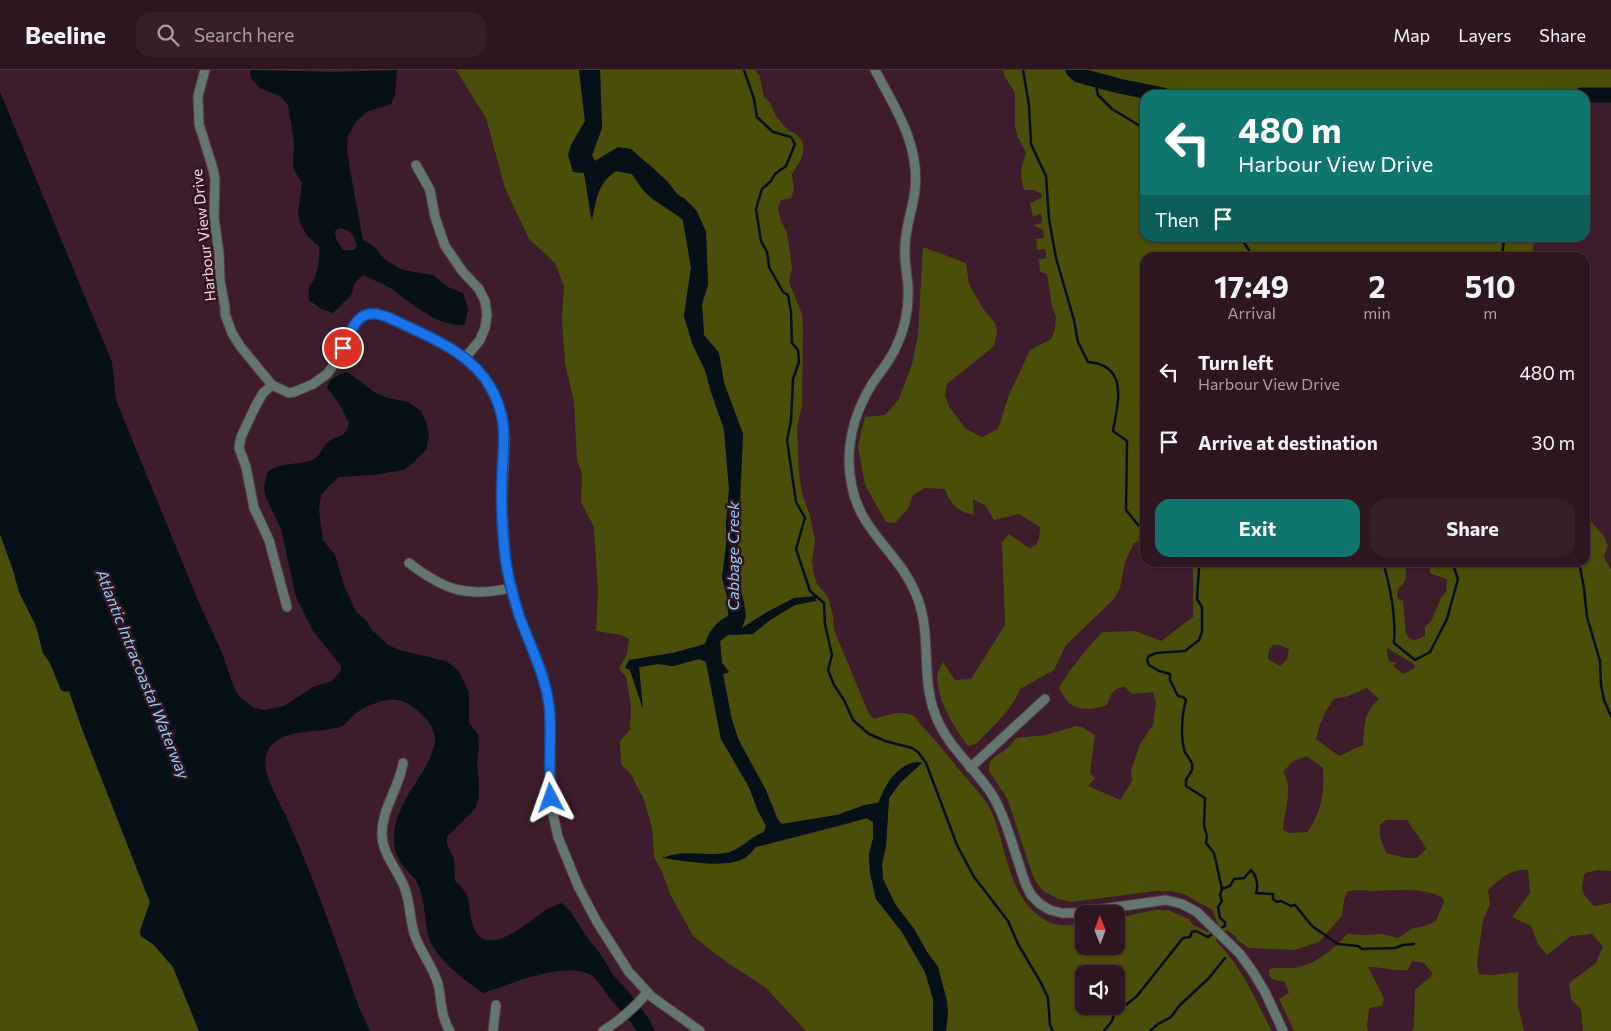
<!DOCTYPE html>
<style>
body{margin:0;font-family:Commissioner,sans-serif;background:#361f29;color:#f1f3f6;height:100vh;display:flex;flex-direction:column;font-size:19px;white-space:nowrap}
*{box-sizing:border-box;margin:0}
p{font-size:16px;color:#a79fa5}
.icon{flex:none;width:28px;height:28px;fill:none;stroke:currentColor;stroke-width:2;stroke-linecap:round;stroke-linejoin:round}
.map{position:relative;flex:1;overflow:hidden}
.drawer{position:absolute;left:1140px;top:182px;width:450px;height:315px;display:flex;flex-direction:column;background:#2e1620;border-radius:15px;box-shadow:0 1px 4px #0004,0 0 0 1px #49353e}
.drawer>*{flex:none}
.guide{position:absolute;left:1140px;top:20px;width:450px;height:152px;border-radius:15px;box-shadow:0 1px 4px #0004,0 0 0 1px #49353e;background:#0f766e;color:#fff;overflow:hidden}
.needle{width:32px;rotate:359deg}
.controls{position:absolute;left:1075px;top:835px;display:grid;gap:10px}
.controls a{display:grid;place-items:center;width:50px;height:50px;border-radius:10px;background:#2e1620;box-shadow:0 1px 4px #0004,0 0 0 1px #49353e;font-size:25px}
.pin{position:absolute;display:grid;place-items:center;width:42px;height:42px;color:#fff;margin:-21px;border:2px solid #fff;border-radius:50%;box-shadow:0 1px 5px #0007}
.me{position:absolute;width:55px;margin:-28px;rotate:356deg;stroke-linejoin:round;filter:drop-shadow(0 0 4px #0008)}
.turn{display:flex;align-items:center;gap:18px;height:105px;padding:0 15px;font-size:22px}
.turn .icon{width:65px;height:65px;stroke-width:2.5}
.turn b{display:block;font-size:35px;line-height:42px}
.then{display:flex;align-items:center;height:48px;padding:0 15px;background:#0003;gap:10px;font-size:19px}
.eta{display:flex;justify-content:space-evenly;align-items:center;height:85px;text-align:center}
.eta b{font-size:30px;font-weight:700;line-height:35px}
.primary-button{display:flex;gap:10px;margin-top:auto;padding:10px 15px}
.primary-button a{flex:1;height:58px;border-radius:15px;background:#0f766e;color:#fff;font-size:20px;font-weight:700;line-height:58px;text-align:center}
.primary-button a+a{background:#361f29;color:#f1f3f6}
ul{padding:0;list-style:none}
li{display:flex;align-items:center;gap:15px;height:70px;padding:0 15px}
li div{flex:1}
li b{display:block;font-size:19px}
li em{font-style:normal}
header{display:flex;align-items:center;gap:30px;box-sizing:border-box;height:70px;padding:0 25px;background:#2e1620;border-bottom:1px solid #49353e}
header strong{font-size:24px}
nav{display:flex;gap:28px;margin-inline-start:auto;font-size:18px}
.search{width:350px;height:45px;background:#361f29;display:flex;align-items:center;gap:12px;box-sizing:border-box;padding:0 18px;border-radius:15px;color:#a79fa5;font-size:19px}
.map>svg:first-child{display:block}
.green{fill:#4a4e08;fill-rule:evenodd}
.water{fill:#051017;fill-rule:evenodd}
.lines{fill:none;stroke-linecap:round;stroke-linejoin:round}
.stream{stroke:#051017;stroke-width:2.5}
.river{stroke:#051017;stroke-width:15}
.minor-casing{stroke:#5a3b48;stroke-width:11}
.minor{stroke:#647670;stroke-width:9}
.route-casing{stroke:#114b97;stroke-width:12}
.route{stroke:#1a73e8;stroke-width:9}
.labels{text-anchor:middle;stroke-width:5;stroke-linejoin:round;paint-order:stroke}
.street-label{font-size:15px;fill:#f0d9e2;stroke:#321322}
.water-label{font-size:16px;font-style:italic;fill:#8acef2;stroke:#321322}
</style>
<header>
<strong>Beeline</strong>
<div class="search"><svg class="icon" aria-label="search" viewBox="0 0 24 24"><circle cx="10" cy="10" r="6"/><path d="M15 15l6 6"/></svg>Search here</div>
<nav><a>Map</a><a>Layers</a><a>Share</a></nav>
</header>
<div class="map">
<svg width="1611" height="961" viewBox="0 0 1611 961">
<rect width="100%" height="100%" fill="#3d1d2b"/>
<!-- green -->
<g class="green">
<path d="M 456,0 L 579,0 L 585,51 L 571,75 L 584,103 L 591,149 C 600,127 594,117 616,101 L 632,104 C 638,113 644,123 653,129 C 663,137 674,142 683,150 L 691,198 L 684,246 L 692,273 L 705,300 L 711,322 L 724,359 L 729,419 L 726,453 L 726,477 L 722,507 L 728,531 L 728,546 C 717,552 708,562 706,574 L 673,583 L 645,587 L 630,600 L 642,636 L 639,597 L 658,594 L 673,596 L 699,589 L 706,592 L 721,669 L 749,717 L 758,741 L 766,756 L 764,762 C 750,767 740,781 726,783 C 705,787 683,778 664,788 L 750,784 L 756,777 L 840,756 L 867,748 L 873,752 L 873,769 L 869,784 L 870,803 L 876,829 L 902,862 L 925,902 L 933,929 L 933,961 L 806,961 L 765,917 L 726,892 L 693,866 L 670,824 L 662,802 L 654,787 L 652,758 L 643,727 L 630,703 L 621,694 L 620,671 L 630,660 L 631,635 L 626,607 L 619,599 L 627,584 L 629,569 L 622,565 L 596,561 L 598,524 L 594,457 L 581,432 L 582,403 L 577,390 L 574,331 L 565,294 L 562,248 L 564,216 L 555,193 L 529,169 L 505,118 L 486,48 Z"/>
<path d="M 600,0 L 755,0 L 760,7 L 764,27 C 773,34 771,38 777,47 C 780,50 783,56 787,59 C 790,62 794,62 797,65 C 811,76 799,94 792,104 L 794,120 L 791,128 L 781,130 L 778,138 L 781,151 L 787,163 L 792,198 L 789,212 L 802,244 L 803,260 L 802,335 L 797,358 L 799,404 L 802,423 L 810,446 L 815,471 L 812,491 L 814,505 L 817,514 L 828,527 L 833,546 L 834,560 L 869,644 L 874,649 C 884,646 900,640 911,645 C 916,646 918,652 922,656 C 936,670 948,686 961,702 C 973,716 986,728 993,745 C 1008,782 1008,833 1051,853 C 1061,857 1074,856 1084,851 L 1084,876 L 1116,876 L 1116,847 L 1127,846 L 1154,840 L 1168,840 L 1189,849 L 1193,855 L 1208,862 L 1218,854 L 1212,840 L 1186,825 L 1171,821 L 1155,821 L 1071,832 L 1058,829 L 1043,821 L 1034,809 L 1007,728 L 989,701 L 989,694 L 992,689 L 1009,677 L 1016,668 L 1046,665 L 1076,656 L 1082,657 L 1095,665 L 1090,703 L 1095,708 L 1088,716 L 1120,730 L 1132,711 L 1131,701 L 1140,674 L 1153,655 L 1156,633 L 1153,622 L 1132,624 L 1125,617 C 1113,617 1110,626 1107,635 C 1094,639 1079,642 1068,632 C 1065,629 1062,622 1059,618 C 1071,597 1086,580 1102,562 L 1135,561 L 1161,571 L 1193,547 L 1193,493 L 1405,492 C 1405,498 1407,505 1405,510 C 1401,519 1395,518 1398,529 L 1403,531 L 1406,564 L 1410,569 L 1416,570 L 1425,566 L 1425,557 L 1431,551 L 1441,528 L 1446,522 L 1447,509 L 1431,504 L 1428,493 L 1585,492 L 1585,445 L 1604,466 L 1608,476 L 1604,487 L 1611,500 L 1611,801 L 1598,800 L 1585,803 C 1580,820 1581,823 1594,836 L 1611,833 L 1611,961 L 1583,961 L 1581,940 L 1571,929 L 1569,913 L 1596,893 L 1603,876 L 1592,864 L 1571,866 L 1547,885 L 1538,874 L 1531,856 L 1512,847 L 1530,823 L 1528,800 C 1511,798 1500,809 1488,820 L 1490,834 L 1483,850 L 1477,893 L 1479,904 L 1494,905 L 1518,902 L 1518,937 L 1524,961 L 1412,961 L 1414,958 L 1415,920 L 1433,904 L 1424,893 L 1412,891 L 1408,900 C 1392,901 1383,897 1368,897 L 1384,928 L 1382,936 L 1369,938 L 1367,956 L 1368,961 L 1294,961 L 1279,929 L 1289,923 L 1285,912 L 1272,909 L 1269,905 L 1269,900 C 1277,896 1285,899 1293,898 C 1315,895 1333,880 1347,864 L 1368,865 L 1382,864 L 1398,868 L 1413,858 L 1425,856 L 1436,851 L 1444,832 L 1442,827 C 1420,817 1397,820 1375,821 C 1365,821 1357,818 1347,822 L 1344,830 L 1342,846 L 1319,872 L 1295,880 L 1249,878 L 1237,870 L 1235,866 L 1227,860 L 1217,867 L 1216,871 C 1243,898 1254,928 1272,961 L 946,961 L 948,943 L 938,897 L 927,882 L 914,859 L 895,834 L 883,809 L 882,794 L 886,776 L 889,728 L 900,713 L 922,693 L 894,705 L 878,733 L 865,735 L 837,745 L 782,754 L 778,749 C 768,722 753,698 740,672 C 730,651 727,627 723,604 L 728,603 L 726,597 L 722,593 L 720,571 L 728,565 C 759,566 767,549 793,536 C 799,533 809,532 816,531 L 815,526 L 753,552 L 742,559 L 744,532 L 738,510 L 738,477 L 743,364 L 724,313 L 719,283 L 704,265 L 702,234 L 708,215 L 706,161 L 696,140 L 685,129 L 677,124 L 667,111 L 649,94 L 618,77 L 595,91 L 592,85 L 602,58 ZM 1273,575 L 1280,575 L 1289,579 L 1287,590 L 1280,596 L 1268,589 L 1269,580 ZM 1387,578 L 1414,594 L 1415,598 L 1403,604 L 1393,596 L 1397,592 L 1390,592 L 1388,589 ZM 1367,618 L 1379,629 C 1363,644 1365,654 1363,675 L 1339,686 L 1316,669 C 1319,655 1325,640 1334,629 L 1348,626 ZM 1307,686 L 1323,698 C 1324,727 1323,736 1308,762 L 1290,763 L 1283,760 C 1284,742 1294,718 1283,702 L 1293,691 ZM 1386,750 L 1407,750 C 1413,760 1421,768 1426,779 L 1417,788 L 1406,788 L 1386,783 L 1380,767 L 1380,755 ZM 1084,904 L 1116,904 L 1116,936 L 1084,936 Z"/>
<path d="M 1003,0 L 1611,0 L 1611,28 L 1585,30 L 1585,25 L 1145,25 L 1145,168 L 1535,168 L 1533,178 L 1534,187 L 1145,188 L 1145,470 L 1134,473 L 1125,492 L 1120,518 L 1114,529 L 1066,575 L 1054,600 L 1020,619 C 1012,641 992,657 976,674 L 968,676 C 954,657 938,632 937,607 C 937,602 941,597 943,592 L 955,610 L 971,609 L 1005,555 L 1002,472 L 1009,464 L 1029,478 L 1036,475 L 1039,469 L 1040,457 L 1019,444 L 994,450 L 986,436 L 973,429 L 974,445 C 958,442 951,435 945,419 L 925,418 L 913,425 L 908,439 L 895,453 L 886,452 L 865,415 L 858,376 L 865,347 L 885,345 L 899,329 L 912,294 L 918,265 L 923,177 L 966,193 L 969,214 L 984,240 L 995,253 L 997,261 L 994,276 L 947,314 L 945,326 L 950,338 L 966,359 L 982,367 L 998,359 L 1009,325 L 1030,280 L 1051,269 L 1055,259 L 1056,247 L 1052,236 L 1047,204 L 1040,202 L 1039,189 L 1047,188 L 1045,179 L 1037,180 L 1036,169 L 1044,168 L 1043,160 L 1033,155 L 1042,153 L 1042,146 L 1039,144 L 1033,147 L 1030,133 L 1041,128 L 1042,124 L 1034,120 L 1024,120 C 1019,104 1021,98 1026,83 L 1018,67 L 1015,56 L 1015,23 L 1005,7 Z"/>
<polygon points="0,464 13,500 19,522 36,556 43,583 50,593 61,620 69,621 81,656 150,833 140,861 141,866 154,875 173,897 199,961 0,961"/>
</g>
<!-- water -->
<g class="water">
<path d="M 250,0 L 333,2 L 397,0 L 395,25 L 391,34 L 366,42 L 355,53 L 348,66 L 347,79 L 349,94 L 363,170 L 374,176 L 385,190 L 403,200 L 433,205 L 448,217 L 463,223 L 468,239 L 465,255 C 438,257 412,234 392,219 C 383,213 372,210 363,205 L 355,213 L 351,225 L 333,243 L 321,239 L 309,230 C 307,212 312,218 316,204 C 319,194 320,185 319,176 L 307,166 L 300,153 L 298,143 L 302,113 L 293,98 L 294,72 L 288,35 L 280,26 L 260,18 L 251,8 ZM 340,158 C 352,160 354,165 357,176 L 354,180 L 343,180 L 336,169 L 335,161 Z"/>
<path d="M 579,0 L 600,0 L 602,58 L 592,85 L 595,91 L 618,77 L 631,79 L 667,111 L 677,124 L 685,129 L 696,140 L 706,162 L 708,215 L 702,234 L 704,265 L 719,283 L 724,313 L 743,364 L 738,477 L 738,510 L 744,532 L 746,547 L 742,558 L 765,543 L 794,528 L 816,526 L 816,531 L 795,535 L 770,550 L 753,564 L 728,565 L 720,571 L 722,593 L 729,602 L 723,604 L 732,650 L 739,671 L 766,720 L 777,749 L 782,754 L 837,745 L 865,735 L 878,733 C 882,724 887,712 894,705 C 900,698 914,689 922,693 L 900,713 L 889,728 L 886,776 L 882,794 L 883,809 L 895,834 L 914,859 L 927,882 L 938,897 L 947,931 L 948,943 L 946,961 L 933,961 L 933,929 L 925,902 L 902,862 L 876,829 L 870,803 L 869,784 L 873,769 L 873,752 L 867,748 L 756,777 C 753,780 749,785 745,788 C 726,799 684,791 662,788 C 686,779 702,787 726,783 C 739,781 750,767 764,762 L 766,756 L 758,741 L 749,717 L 721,669 L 706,592 L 699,589 L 673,596 L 658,594 L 639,597 L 643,639 L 630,600 L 625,598 L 629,590 L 673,583 L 705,574 C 709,561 716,552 728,546 L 728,531 L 722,507 L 726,477 L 726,453 L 729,419 L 724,359 L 711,322 L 705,300 L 692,273 L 684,246 L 691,198 L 683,150 C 674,142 663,137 653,129 C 644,123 638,113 632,104 L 616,101 C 597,114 596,129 592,151 L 584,103 L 573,102 L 568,85 L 571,75 L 585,51 Z"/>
<path d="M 0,22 L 112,292 L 116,330 L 197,528 L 222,583 L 235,620 L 241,628 L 254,638 L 265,640 L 284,636 L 313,617 L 332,611 L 341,601 L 341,596 L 313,561 L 296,527 L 281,459 L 265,425 L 264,417 L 267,403 C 280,391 297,396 312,390 C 321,386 321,378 327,373 C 337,364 346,369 349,353 L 340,335 L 327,318 C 329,309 339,303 348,302 L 374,322 L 388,328 L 408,332 L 421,341 L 426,352 L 429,365 L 426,380 L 414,392 L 404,400 L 372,405 L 339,407 L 330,415 L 321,425 L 319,440 L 323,470 L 335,485 L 344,515 L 356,542 L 366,550 L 371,559 L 388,575 L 399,580 L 446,591 L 458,600 L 469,622 L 469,653 L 478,664 L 479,676 L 477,693 L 479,712 L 479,727 L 475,739 L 447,767 L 447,774 L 454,789 L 455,811 C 473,827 467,831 472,852 C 483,895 529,851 547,839 C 552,837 557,835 562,833 L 571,842 L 586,866 L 601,885 L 613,905 L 627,920 L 649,949 L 655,961 L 637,961 C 630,950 621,941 612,931 C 607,925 597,908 591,905 C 563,890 510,915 483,923 C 463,909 435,889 428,865 C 424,848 425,827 417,812 C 414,806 407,802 404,797 C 395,787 392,770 395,757 C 401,726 428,703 435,673 C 436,668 433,658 430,654 C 421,642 405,627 388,630 C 378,631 365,637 356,643 C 351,647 347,653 342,656 C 321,665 275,655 266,686 C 262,703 278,729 285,744 C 314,808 337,874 360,940 L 370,961 L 199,961 L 173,897 L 154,875 L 141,866 L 140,861 L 150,832 L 81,656 L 69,621 L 66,622 L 61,620 L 50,593 L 43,583 L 36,556 L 19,522 L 13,500 L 0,464 Z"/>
</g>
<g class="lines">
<!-- stream -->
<g class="stream">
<polyline points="744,0 754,29 757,47 773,62 791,67 795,74 786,96 775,104 771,111 762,119 756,139 761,171 767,182 769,197 783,222 788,225 791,242 792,273 798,280 799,292 793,309 791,351 787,370 796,432 805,448 796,479 810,521 824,533 825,554 832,585 828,600 834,615 844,630 853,650 869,664 885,671 912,678 918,682 926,693 957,775 974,807 1008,851 1018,874 1041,913 1048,928 1050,955 1053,961"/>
<path d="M 1023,0 L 1029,35 L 1031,74 L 1046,106 L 1049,149 L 1056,188 L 1074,250 L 1078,272 L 1088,292 C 1129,295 1118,333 1113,361 L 1127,371 L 1126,440 L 1139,456 L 1145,455"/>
<polyline points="1095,10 1098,25 1112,39 1145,59"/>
<polyline points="1241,168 1254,188"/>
<polyline points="1502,188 1504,168"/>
<path d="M 1197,492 L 1199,499 L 1197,529 L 1202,537 L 1202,562 L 1199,570 L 1185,581 L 1156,583 L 1149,586 L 1147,590 L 1149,595 L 1159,601 L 1170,604 L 1170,610 L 1178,626 L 1183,627 L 1186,630 C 1182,643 1180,669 1185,682 C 1188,688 1194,692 1192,700 C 1191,703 1187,707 1186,710 L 1186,716 L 1205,728 L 1204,756 L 1207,766 L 1206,773 L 1214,783 L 1222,819 L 1220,825 L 1222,831 L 1218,837 L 1220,848 L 1225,852 L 1225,856 L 1219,859"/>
<path d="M 1383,492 C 1391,519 1396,545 1394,573 L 1415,590 L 1430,582 L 1447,549 L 1458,509 L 1452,492"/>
<polyline points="1579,492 1584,518 1587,547 1600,591 1601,615 1604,630 1611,646"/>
<path d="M 1222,819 L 1230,816 L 1234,809 L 1244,808 L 1251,800 C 1256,805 1259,815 1256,823 L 1273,824 L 1273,829 L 1277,832 L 1281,831 L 1291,836 L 1295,835 L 1312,856 L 1338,874 L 1358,876 L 1362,879 L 1395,878 L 1403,875 L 1414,874"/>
<polyline points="1104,961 1112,951 1115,941 1126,935 1137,926 1183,868 1190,867 1192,862 1196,861 1208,867 1215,862"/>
<polyline points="1150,961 1158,954 1171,947 1179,936 1209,908 1225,888"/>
</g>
<!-- river -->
<g class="river">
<polyline points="1073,0 1078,5 1119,16 1163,25"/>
<polyline points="1581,25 1611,25"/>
</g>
<!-- minor casing -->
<g class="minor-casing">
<g id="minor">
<polyline points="205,0 198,26 199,54 213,99 215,109 214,148 219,183 220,211 225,237 225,244 232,263 240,276 272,315 289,323 294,322 313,314 327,304 338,289 348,267 357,252 366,245 377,243 440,272 465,288 484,307 496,329 502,344 505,368 502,434 506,494 518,542 543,605 547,625 550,645 550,716 552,740 558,767 578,816 597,852 629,902 652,927 700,961"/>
<path d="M 875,0 C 895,38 920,74 915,120 C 913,139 905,157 905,177 C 904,190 907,203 908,216 C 909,237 905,259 896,277 C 890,291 880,302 872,314 C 853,345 844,381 852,417 C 861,462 898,482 915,522 C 933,561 920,604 935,644 C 946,675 973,696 991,723 C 1006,746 1016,788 1026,815 L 1031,825 L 1040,834 L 1050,840 L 1062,843 L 1074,843 L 1166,830 L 1182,834 L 1197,842 L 1240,884 L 1253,902 L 1265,922 L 1283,961"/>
<polyline points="416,95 430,120 435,147 445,176 463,202 479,219 485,231 487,245 485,258 480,270 465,288"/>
<polyline points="272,315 263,323 255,337 241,367 239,378 246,397 254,438 269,470 287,537"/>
<path d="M 409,493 C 444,520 467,528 511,518"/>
<path d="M 403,693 C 399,719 381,739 382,766 C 383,784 396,798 403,814 C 411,831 409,849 415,866 C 421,883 433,896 438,914 C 442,930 440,946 450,961"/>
<polyline points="970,698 1045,629"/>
<polyline points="493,961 496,935"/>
<path d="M 603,961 C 619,951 635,937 647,923"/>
</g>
</g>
<!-- minor -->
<use href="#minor" class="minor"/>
</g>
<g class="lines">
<!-- route casing -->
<g class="route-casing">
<path id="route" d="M 343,278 C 355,250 362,234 394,250 C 429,267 471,282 491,318 C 509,351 503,372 502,406 C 501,435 502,464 506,493 C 510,518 517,542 527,566 C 535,585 542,602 547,623 C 554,657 547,693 551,728"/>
</g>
<!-- route -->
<use href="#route" class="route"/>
</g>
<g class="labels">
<!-- street labels -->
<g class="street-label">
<text transform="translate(204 165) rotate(-96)" y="5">Harbour View Drive</text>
</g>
<!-- water labels -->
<g class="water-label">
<text transform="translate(733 486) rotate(-90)" y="6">Cabbage Creek</text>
<text transform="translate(143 604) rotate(68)" y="6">Atlantic Intracoastal Waterway</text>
</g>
</g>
</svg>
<div class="controls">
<a><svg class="needle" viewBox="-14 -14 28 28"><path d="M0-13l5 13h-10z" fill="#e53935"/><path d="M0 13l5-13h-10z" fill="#a79fa5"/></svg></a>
<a><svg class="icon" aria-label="sound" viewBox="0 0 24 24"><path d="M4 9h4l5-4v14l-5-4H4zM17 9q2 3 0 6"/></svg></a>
</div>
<div class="pin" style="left:343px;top:278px;background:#d93025"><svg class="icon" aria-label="arrive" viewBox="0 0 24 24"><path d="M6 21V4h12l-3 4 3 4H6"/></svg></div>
<svg class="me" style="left:551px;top:728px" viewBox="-20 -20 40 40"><path d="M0-17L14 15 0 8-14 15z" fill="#1a73e8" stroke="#fff" stroke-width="4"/></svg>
<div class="guide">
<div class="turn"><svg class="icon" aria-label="left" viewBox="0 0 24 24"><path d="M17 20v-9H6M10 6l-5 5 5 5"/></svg><div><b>480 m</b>Harbour View Drive</div></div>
<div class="then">Then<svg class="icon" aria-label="arrive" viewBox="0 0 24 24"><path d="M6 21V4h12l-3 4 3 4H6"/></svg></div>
</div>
<section class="drawer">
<div class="eta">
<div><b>17:49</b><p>Arrival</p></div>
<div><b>2</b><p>min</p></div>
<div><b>510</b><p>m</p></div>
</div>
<ul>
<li><svg class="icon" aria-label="left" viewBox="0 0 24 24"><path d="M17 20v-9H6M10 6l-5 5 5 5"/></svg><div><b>Turn left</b><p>Harbour View Drive</p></div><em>480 m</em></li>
<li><svg class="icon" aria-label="arrive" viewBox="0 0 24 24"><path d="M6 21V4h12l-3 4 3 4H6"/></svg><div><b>Arrive at destination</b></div><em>30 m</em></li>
</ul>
<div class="primary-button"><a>Exit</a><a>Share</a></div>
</section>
</div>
